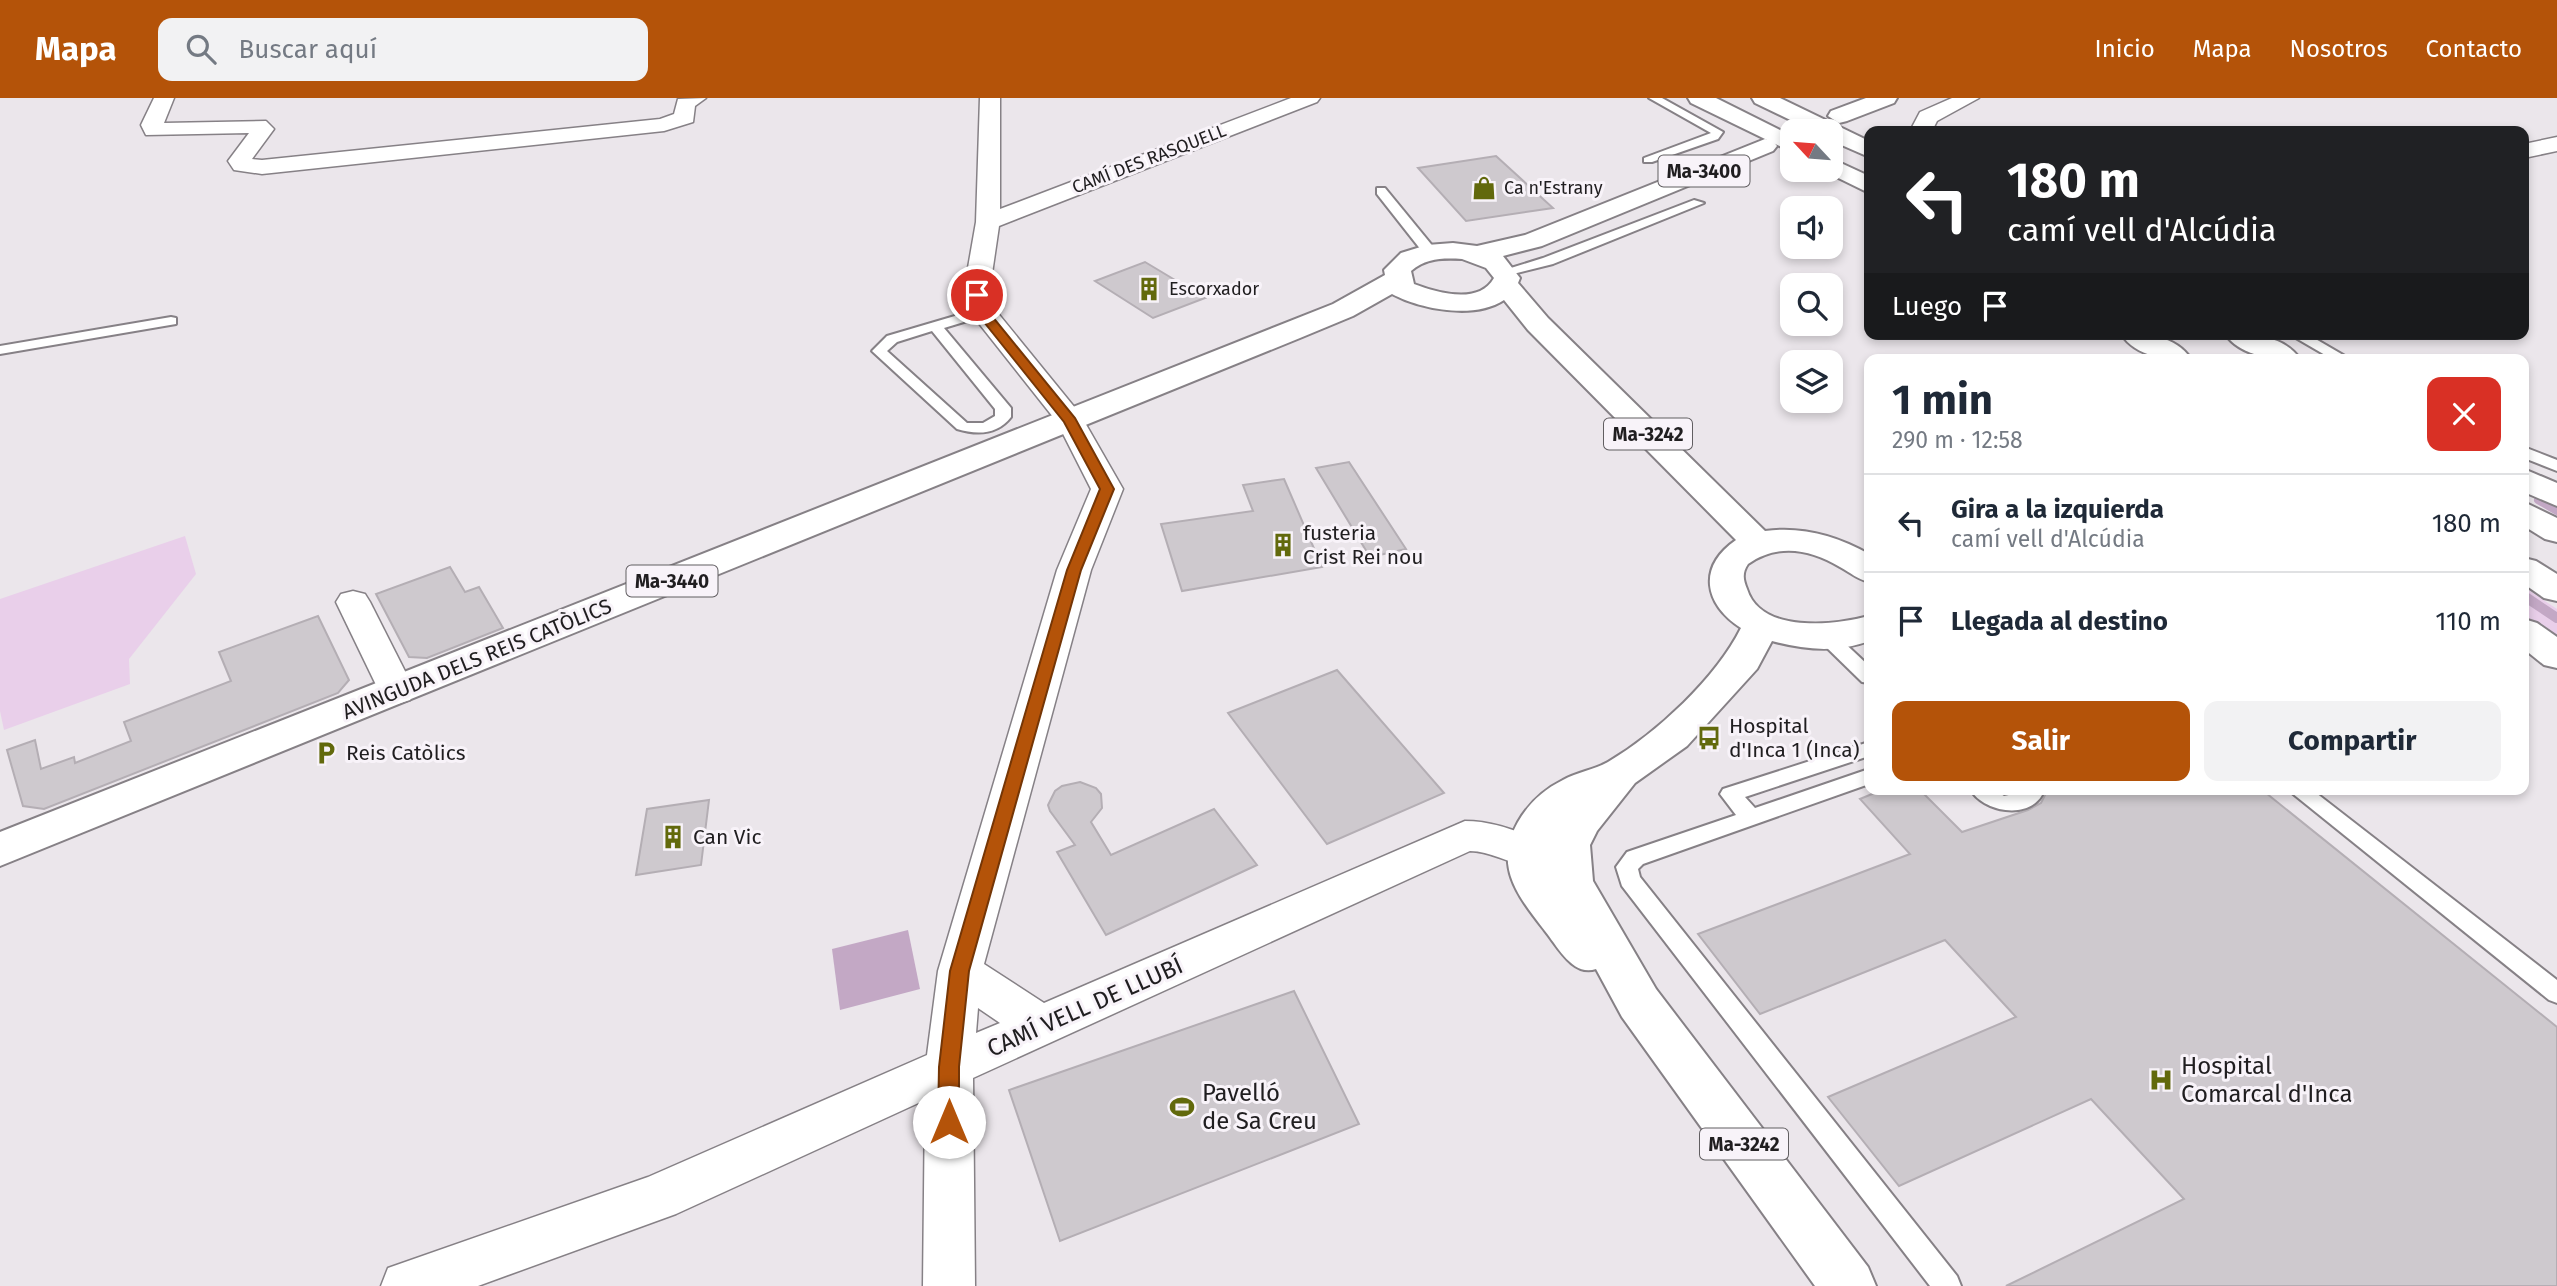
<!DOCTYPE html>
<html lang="es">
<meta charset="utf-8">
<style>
body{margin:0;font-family:"Fira Sans",sans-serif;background:#f2f2f3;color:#1f2937;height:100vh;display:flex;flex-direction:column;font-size:26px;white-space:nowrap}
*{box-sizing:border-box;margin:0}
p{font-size:23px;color:#747a83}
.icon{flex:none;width:38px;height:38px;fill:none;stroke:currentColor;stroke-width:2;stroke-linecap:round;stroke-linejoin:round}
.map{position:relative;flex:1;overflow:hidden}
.sheet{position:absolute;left:1864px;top:256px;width:665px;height:441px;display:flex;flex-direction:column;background:#fff;border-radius:14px;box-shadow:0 4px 10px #0003}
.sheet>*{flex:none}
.hud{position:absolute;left:1864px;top:28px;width:665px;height:214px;border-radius:14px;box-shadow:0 4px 10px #0003;background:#202124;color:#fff;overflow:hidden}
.needle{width:46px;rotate:296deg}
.fabs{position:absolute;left:1780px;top:21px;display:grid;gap:14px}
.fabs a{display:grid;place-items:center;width:63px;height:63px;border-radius:14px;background:#fff;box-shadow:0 4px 10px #0003;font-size:35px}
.pin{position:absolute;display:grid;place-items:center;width:60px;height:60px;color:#fff;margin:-30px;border:4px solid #fff;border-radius:50%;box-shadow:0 2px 7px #0007}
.me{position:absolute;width:77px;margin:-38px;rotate:0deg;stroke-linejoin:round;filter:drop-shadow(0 0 5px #0008)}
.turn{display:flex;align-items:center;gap:24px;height:147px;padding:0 28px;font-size:32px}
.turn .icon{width:91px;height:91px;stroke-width:2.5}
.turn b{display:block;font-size:49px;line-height:60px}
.then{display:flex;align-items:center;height:66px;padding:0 28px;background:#0003;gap:14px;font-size:26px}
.round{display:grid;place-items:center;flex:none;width:74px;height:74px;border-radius:14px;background:#f2f2f3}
.headline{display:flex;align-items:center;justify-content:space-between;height:119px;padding:0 28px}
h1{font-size:42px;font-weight:700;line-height:52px}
.button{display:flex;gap:14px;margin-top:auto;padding:14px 28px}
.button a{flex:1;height:80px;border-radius:14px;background:#b45309;color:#fff;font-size:28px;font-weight:700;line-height:80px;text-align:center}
.button a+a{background:#f2f2f3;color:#1f2937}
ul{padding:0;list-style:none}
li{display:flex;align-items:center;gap:21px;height:98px;padding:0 28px;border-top:2px solid #e0e1e3}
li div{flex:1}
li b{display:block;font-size:26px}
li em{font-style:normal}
header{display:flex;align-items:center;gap:42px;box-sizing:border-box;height:98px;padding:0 35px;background:#b45309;color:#fff}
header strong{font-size:33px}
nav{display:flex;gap:38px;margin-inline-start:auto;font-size:24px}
.search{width:490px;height:63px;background:#f2f2f3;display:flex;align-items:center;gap:18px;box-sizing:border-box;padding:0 24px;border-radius:14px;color:#747a83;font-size:26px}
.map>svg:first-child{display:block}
.green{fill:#e9cfea}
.water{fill:#c3a8c5}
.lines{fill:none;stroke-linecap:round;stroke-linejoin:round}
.stream-far1{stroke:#c3a8c5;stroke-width:8}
.stream{stroke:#c3a8c5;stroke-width:10}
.building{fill:#cec9ce;stroke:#b4aeb4;stroke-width:2}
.lane-casing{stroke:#868186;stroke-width:4}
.street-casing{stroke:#868186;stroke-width:3}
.primary-casing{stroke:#868186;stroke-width:4}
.highway-casing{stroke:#868186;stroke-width:4}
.lane{fill:#fff;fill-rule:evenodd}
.street{fill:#fff;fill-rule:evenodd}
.primary{fill:#fff;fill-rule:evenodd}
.highway{fill:#fff;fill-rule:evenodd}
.route{fill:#b45309;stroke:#753606;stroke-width:2}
.labels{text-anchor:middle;stroke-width:6;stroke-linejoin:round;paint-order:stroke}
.far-street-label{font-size:18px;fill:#201e20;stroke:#f8f3f9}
.far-poi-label{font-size:18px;fill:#201e20;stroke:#f8f3f9;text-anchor:start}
.shield{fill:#f8f3f9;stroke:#615e61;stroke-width:2}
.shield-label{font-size:19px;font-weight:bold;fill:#201e20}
.poi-label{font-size:21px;fill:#201e20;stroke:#f8f3f9;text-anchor:start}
.street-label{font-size:21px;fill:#201e20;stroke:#f8f3f9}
.near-street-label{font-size:24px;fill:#201e20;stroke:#f8f3f9}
.near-poi-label{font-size:24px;fill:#201e20;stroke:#f8f3f9;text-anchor:start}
</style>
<header>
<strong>Mapa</strong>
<div class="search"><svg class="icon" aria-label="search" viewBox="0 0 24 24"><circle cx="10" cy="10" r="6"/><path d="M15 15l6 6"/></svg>Buscar aquí</div>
<nav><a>Inicio</a><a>Mapa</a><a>Nosotros</a><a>Contacto</a></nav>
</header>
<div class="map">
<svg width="2557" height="1188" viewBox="0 0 2557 1188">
<rect width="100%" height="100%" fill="#ebe6eb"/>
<!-- green -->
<g class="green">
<polygon points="185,438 196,476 129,561 130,586 4,632 0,613 0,501"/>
<polygon points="2524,489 2557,511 2557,544 2524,519"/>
</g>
<!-- water -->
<polygon class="water" points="908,832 920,891 840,912 832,851"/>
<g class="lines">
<!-- stream-far1 -->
<polyline class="stream-far1" points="2538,402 2557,413"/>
<!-- stream -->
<polyline class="stream" points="2524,498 2557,520"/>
</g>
<!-- building -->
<g class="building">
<polygon points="1496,58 1553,110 1466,123 1418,70"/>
<polygon points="1145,164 1205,200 1153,220 1095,183"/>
<polygon points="1349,364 1406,451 1370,459 1316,370"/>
<polygon points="1284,381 1322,469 1182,493 1161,426 1253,413 1243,387"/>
<polygon points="450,469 465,494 479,489 503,530 427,560 409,559 376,496"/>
<polygon points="318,518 349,582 338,595 44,711 23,708 7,652 35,642 41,671 74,659 75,665 131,643 124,624 231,583 219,554"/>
<polygon points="1337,572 1444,695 1327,746 1228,615"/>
<polygon points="1080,684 1096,690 1101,696 1102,710 1091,724 1111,757 1214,711 1257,767 1106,837 1057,754 1075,747 1050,713 1048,707 1055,693 1062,688"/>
<polygon points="1884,691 1919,691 1962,734 2028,712 2041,705 2045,697 2041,691 2261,691 2557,929 2557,1188 2006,1188 2184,1101 2091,1001 1899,1088 1828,999 2016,919 1945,842 1760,916 1698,836 1910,756 1860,701"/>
<polygon points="709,702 701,767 636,777 647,711"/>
<polygon points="1294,893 1359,1026 1060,1143 1009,992"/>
</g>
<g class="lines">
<!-- lane casing -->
<g class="lane-casing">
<g id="lane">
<polygon points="1649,0 1662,0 1723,34 1718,41 1652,64 1644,64 1644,60 1711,35"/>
<polygon points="1377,90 1385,90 1435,151 1435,157 1425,157 1377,96"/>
<polygon points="1694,102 1704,105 1553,166 1505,178 1498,174 1543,160"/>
<path d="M 982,210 L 989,214 L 987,217 L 944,230 L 1011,310 L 1011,319 C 997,337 977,337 957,331 L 872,253 L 887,238 ZM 932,233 L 995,311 L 995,318 L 983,325 L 967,325 L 887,253 L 897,244 Z"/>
<polygon points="171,219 176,220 176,226 0,256 0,248"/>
<polygon points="2289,236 2307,236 2350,261 2332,261"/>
<polygon points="2524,349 2557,362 2557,373 2524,360"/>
<polygon points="1829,535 1836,537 1869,568 1869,585 1862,584 1822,545 1820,541"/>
<polygon points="1869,644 1869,658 1745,699 1755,710 1869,671 1869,686 1643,766 1638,771 1640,779 1957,1178 1961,1188 1930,1188 1622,788 1616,769 1627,754 1736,717 1720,696 1723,691"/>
<path d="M 1970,691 L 1993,691 L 2004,698 L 2038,691 L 2042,697 C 2028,722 1983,714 1970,691 Z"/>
<polygon points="2287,691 2311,691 2557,882 2557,905 2549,902"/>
</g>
</g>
<!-- street casing -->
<g class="street-casing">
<g id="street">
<polygon points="154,0 174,0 164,25 266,23 274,31 252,61 262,62 660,21 674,16 678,1 706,0 695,8 693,24 664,33 262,76 234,72 228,63 249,35 146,37 141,27"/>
<path d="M 980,0 L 1000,0 L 1000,111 L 1291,0 L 1320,0 L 1317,4 L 999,128 L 988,203 L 1080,316 L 1123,391 L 1091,472 L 984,866 L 1044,905 L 1465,723 C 1493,723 1516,733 1542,743 L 1548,754 L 1542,765 C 1516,773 1496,753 1470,753 L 973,980 L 975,1188 L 923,1188 L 925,1002 L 676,1116 L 478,1188 L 381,1188 L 388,1170 L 648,1079 L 927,957 L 938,873 L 1057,472 L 1091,391 L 1057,324 L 962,204 L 976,124 ZM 978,910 L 1000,925 L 976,935 Z"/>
<polygon points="1952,0 1979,0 1937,23 1932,33 1910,33 1920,14"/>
<polygon points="2557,39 2557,53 2524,60 2524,46"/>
<polygon points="353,493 365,496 370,504 415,593 410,602 397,606 384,602 379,593 336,504 341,496"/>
</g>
</g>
<!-- primary casing -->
<g class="primary-casing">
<g id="primary">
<polygon points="1866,0 1897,0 1894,5 1847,23 1839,25 1828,18 1831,13"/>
<polygon points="1802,26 1813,33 1792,33 1792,36 1790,33 1793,28"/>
<path d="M 1765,41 L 1773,43 L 1777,48 L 1773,53 L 1542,148 L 1503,158 L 1520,180 L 1518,185 L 1548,220 L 1765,433 C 1802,428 1837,438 1869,456 L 1869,484 C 1857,481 1851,475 1840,469 C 1810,451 1778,445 1748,466 C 1742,475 1743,481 1747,491 C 1761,536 1835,527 1869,518 L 1869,543 C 1837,555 1804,552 1772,543 L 1757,571 L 1687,648 L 1635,685 L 1597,733 L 1590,747 L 1593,783 L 1656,891 L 1868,1169 L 1876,1188 L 1815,1188 L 1622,919 L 1596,871 C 1573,879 1558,849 1545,833 C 1518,798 1493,768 1518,724 C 1529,705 1543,692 1563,682 C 1577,674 1594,672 1608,664 C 1657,635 1716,580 1741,530 C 1704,506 1697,469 1736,442 L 1528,232 L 1504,202 C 1474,222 1420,211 1392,196 L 1353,218 L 1300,240 L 0,768 L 0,734 L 1333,206 L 1385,177 L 1384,172 L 1401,155 L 1427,147 L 1453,145 L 1477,148 L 1525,137 ZM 1462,161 L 1486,170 L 1494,180 C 1479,207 1438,195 1414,186 L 1411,173 C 1426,160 1443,160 1462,161 Z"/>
</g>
</g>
<!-- highway casing -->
<g class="highway-casing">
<g id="highway">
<polygon points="1688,0 1716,0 1792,38 1792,54 1691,5"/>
<polygon points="1752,0 1780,0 1869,43 1869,59 1830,42 1830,33 1813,33 1755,5"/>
<polygon points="1830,60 1869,78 1869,95 1822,72 1830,72"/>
<path d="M 2121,236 C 2146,236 2175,237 2191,261 C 2166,261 2137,260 2121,236 Z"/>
<path d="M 2225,236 C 2251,236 2284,237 2300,261 C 2275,261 2242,260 2225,236 Z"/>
<polygon points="2524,371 2557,385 2557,408 2524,394"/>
<polygon points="2524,404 2557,420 2557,444 2545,441 2524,428"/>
<polygon points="2524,460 2536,463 2557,476 2557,503 2544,500 2524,486"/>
<polygon points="2524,521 2537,525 2557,539 2557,570 2544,567 2524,551"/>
</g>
</g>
<!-- lane -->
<use href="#lane" class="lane"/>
<!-- street -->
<use href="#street" class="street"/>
<!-- primary -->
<use href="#primary" class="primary"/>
<!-- highway -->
<use href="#highway" class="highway"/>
</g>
<!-- route -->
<polygon class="route" points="973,194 981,194 981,204 987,212 1075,320 1114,391 1081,472 969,873 959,969 959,1024 956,1030 949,1033 941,1030 938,1024 939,969 950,873 1067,472 1100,391 1064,324 976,214 970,204"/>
<!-- icons -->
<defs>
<g id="shop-bare" transform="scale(1.89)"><path d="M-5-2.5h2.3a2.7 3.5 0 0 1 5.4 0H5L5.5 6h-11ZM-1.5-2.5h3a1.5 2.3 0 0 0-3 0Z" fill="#62690c" stroke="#f8f3f9" stroke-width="2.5" paint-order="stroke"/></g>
<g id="building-bare" transform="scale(1.89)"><path d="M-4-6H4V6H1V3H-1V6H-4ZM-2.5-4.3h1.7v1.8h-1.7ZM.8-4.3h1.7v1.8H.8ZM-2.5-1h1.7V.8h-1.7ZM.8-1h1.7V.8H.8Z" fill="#62690c" stroke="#f8f3f9" stroke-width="2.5" paint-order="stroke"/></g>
<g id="bus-bare" transform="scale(1.89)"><path d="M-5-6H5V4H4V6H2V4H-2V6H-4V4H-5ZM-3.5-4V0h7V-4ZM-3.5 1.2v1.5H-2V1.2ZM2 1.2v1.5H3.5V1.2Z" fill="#62690c" stroke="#f8f3f9" stroke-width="2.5" paint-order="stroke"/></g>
<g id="parking-bare" transform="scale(1.89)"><path d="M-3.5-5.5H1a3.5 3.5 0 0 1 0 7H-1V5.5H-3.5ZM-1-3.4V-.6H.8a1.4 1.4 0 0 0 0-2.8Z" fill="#62690c" stroke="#f8f3f9" stroke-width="2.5" paint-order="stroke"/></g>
<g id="hospital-bare" transform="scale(1.89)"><path d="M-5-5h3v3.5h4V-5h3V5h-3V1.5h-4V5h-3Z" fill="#62690c" stroke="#f8f3f9" stroke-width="2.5" paint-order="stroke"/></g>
<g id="stadium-bare" transform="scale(1.89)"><path d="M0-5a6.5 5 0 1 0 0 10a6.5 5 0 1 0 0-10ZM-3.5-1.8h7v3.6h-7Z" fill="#62690c" stroke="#f8f3f9" stroke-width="2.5" paint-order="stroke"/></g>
</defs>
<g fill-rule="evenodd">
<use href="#shop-bare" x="1484" y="90"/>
<use href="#building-bare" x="1149" y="191"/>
<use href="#building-bare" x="1283" y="447"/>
<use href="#bus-bare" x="1709" y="640"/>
<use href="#parking-bare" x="326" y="655"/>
<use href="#building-bare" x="673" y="739"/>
<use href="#hospital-bare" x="2161" y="982"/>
<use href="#stadium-bare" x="1182" y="1009"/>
</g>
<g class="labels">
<!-- far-street labels -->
<g class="far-street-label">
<text transform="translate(1149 61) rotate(-21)" y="6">CAMÍ DES RASQUELL</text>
</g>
<!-- far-poi labels -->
<g class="far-poi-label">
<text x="1504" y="96">Ca n'Estrany</text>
<text x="1169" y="197">Escorxador</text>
</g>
<!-- shield labels -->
<g class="shield">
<rect x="1658.5" y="57.5" width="91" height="31" rx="5"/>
<rect x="1604" y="320.5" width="88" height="31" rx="5"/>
<rect x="626.5" y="467.5" width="91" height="31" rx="5"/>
<rect x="1700" y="1030.5" width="88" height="31" rx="5"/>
</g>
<g class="shield-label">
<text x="1704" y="80">Ma-3400</text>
<text x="1648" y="343">Ma-3242</text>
<text x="672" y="490">Ma-3440</text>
<text x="1744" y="1053">Ma-3242</text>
</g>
<!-- poi labels -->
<g class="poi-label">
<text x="1303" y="442">fusteria<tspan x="1303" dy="24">Crist Rei nou</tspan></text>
<text x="1729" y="635">Hospital<tspan x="1729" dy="24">d'Inca 1 (Inca)</tspan></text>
<text x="346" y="662">Reis Catòlics</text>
<text x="693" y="746">Can Vic</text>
</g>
<!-- street labels -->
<g class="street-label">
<text transform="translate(477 561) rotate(-22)" y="7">AVINGUDA DELS REIS CATÒLICS</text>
</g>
<!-- near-street labels -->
<g class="near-street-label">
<text transform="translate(1085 909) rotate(-24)" y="8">CAMÍ VELL DE LLUBÍ</text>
</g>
<!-- near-poi labels -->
<g class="near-poi-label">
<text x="2181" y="976">Hospital<tspan x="2181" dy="28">Comarcal d'Inca</tspan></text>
<text x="1202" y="1003">Pavelló<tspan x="1202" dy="28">de Sa Creu</tspan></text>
</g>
</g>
</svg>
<div class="fabs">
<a><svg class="needle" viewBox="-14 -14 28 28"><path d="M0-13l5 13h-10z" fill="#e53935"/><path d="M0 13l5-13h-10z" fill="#747a83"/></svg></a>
<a><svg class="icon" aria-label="sound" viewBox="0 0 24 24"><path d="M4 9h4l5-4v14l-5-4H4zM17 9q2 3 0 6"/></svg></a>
<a><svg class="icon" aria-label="search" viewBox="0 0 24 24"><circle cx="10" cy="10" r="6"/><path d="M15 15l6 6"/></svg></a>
<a><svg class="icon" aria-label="layers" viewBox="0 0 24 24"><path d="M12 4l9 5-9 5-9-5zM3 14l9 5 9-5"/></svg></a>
</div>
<div class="pin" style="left:977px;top:197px;background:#d93025"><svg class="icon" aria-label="arrive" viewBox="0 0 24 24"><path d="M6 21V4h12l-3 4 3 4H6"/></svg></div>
<svg class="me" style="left:949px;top:1024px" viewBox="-20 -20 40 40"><circle r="19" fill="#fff"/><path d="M0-13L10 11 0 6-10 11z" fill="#b45309"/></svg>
<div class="hud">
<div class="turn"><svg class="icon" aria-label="left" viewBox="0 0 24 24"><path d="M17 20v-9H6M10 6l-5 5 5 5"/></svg><div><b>180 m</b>camí vell d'Alcúdia</div></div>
<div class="then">Luego<svg class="icon" aria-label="arrive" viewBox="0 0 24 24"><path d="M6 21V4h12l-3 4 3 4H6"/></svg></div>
</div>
<section class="sheet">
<div class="headline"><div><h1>1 min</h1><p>290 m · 12:58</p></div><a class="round" style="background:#d93025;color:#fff"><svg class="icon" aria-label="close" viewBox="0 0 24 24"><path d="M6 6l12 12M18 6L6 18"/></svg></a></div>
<ul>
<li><svg class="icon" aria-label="left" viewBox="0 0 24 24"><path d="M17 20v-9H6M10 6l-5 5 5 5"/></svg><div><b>Gira a la izquierda</b><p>camí vell d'Alcúdia</p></div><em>180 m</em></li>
<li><svg class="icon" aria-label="arrive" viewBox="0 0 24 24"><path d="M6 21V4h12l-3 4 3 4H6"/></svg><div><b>Llegada al destino</b></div><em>110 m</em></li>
</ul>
<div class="button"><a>Salir</a><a>Compartir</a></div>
</section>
</div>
